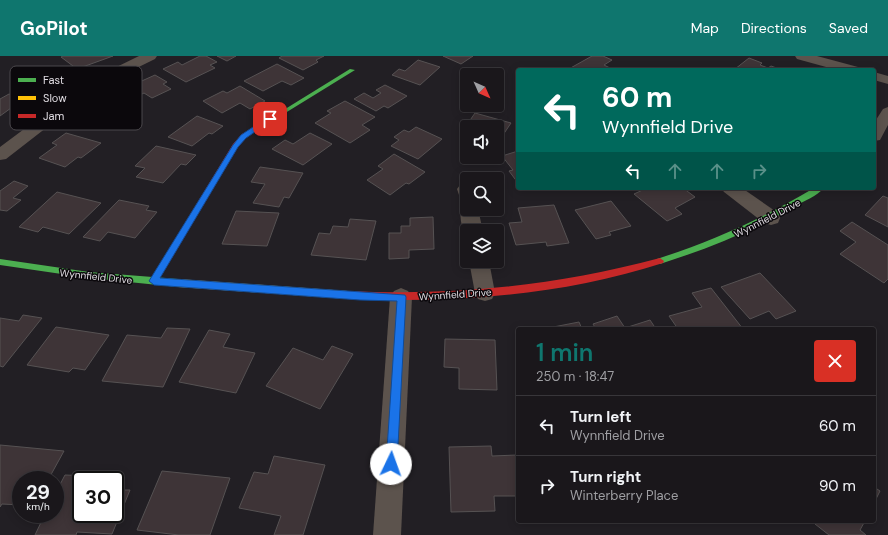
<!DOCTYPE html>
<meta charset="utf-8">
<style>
body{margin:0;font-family:"DM Sans",sans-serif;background:#272428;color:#f1f3f6;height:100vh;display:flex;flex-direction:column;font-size:15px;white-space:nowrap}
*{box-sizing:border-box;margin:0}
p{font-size:13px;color:#9f9fa3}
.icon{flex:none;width:22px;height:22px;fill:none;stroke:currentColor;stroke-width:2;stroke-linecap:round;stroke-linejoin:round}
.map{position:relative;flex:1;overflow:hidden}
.details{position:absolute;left:516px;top:271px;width:360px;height:196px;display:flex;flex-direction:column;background:#1a171b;border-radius:4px;box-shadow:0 2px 10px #0003,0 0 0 1px #38363a}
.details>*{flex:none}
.guide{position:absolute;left:516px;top:12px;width:360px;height:122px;border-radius:4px;box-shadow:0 2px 10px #0003,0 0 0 1px #38363a;background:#00695c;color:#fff;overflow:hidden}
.needle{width:26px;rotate:135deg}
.controls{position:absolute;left:460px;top:12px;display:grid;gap:8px}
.controls a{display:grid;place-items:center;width:44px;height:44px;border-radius:4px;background:#1a171b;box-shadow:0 2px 10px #0003,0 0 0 1px #38363a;font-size:20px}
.speed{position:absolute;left:12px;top:415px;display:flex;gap:8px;font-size:20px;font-weight:700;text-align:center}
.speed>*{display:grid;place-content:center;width:52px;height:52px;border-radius:50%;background:#1a171b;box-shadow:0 2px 10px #0003,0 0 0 1px #38363a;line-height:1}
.speed small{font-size:10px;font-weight:400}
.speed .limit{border:2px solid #111;border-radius:6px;background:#fff;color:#111}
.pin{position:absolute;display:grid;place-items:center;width:34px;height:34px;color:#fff;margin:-17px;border-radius:8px;box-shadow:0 2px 6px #0006}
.me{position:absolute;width:44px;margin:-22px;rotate:3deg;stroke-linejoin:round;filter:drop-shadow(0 0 3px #0008)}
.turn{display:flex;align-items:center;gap:14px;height:84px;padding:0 20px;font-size:18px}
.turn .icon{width:52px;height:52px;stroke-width:2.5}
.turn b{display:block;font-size:28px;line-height:34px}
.lanes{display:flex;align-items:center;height:38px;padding:0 20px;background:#0003;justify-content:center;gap:20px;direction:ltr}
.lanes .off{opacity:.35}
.round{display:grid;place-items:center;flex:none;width:42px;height:42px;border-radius:4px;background:#272428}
.overview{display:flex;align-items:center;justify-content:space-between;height:68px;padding:0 20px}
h1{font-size:24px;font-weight:600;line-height:30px;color:#0f766e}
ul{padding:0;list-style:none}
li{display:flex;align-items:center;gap:12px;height:60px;padding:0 20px;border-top:1px solid #38363a}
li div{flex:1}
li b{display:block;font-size:15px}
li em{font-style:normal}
header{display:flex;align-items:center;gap:24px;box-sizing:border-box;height:56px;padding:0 20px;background:#0f766e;color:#fff}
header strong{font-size:19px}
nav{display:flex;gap:22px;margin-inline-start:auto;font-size:14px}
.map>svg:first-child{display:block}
.building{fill:#3e3437;stroke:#565253}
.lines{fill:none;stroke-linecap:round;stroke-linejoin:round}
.street{fill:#5c534d;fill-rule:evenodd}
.fast{fill:#4caf50;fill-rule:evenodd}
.slow{fill:#ffc107;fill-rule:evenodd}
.jam{fill:#c62828;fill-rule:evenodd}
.route{fill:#1a73e8;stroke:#114b97}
.labels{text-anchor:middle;stroke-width:3;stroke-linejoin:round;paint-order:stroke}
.street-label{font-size:10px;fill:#e0dce2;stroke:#0b080c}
.key{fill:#0b080c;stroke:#4b484c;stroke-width:1}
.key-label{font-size:11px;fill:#e0dce2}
</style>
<header>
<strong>GoPilot</strong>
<nav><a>Map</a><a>Directions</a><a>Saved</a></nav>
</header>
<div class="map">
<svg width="888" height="479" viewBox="0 0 888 479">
<rect width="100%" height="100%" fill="#221f24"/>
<!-- building -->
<g class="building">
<polygon points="63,0 113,0 77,13 61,1"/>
<polygon points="200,0 206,0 217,6 210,9 215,12 186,26 163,13 178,6 182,9"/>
<polygon points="217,0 236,0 227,5"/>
<polygon points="282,0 324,0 316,4 318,6 303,14 279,2"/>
<polygon points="443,0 473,0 461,8"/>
<polygon points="592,0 603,0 612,4 604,9 614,14 567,14"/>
<polygon points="749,2 762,7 760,9 768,12 771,10 782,14 735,13"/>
<polygon points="418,4 440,11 420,29 392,19 399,13 405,15"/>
<polygon points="277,8 304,22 291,29 282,25 263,35 244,25"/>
<polygon points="155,19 167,26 163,28 171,33 152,42 144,37 136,41 124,33"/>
<polygon points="385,29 407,40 388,52 384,50 376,55 354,43 364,37 373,42 381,37 376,34"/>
<polygon points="240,30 265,45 250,53 240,47 222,57 203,45 223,35 227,37"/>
<polygon points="9,38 39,45 24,55 11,52 0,60 0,43"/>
<polygon points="345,45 375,61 362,69 370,74 350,87 315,67 331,57 327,55"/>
<polygon points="475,57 511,67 497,88 497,71 467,71 467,74 464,73"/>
<polygon points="197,60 223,70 212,78 209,77 192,90 168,81"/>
<polygon points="416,71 442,83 418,103 391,90 399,84 394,81 404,74 409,76"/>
<polygon points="66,77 101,87 81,102 78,101 65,111 39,102 57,89 52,87"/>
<polygon points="310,77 332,88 303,109 272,93 285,84 293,88"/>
<polygon points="156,90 196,99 186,109 181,108 163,127 136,121 145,112 135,110"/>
<polygon points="518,95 518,127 509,115 513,114 502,100"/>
<polygon points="394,98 425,116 409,128 406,127 390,139 367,124 383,113 378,110"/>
<polygon points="260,111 303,117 289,142 284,141 279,151 253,147 265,128 251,126"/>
<polygon points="14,125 28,130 13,142 21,144 7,155 0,154 0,135"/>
<polygon points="647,132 683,132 695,141 675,152 682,158 667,165 634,138"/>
<polygon points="57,136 101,147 69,178 43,171 38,176 19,171"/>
<polygon points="883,140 888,142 888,171 865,159"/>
<polygon points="119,144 149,150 146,154 157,156 135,182 108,176 100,185 83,181"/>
<polygon points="611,145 631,170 609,176 611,179 596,183 575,154"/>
<polygon points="554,149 569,187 547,190 546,186 516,189 509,167 522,166 518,152"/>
<polygon points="236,155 279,157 267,190 222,188"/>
<polygon points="433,161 434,193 409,194 409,202 389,203 389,177 401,177 401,170 410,170 410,162"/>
<polygon points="350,163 376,165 366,204 311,199 319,177 330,178 333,170 348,171"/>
<polygon points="852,166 888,189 888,223 884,227 840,198 856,186 840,175"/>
<polygon points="760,217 796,255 776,263 769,255 750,263 721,231"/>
<polygon points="711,232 743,273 678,273 669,260 702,251 692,237"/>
<polygon points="23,259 42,262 3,311 0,310 0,262 19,265"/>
<polygon points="617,260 625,272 650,264 656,273 596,273 593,268"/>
<polygon points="579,266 582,273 543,273"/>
<polygon points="56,271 109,279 85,314 73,312 69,316 27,309"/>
<polygon points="167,272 190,273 163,331 102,325 127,279 161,282"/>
<polygon points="209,274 230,278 223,291 255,297 236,337 179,326"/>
<polygon points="445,283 495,284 497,334 459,333 459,312 444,311"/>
<polygon points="332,290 353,298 320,353 266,330 293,292 323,304"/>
<polygon points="0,389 64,395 48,424 21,424 21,449 2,448 0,451"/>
<polygon points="491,390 492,400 517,399 518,440 494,440 495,455 451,456 449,391"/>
<polygon points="274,400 325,409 303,479 274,479 281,460 239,452 254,416 268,418"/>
<polygon points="162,415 230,422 210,479 179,479 137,474"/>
<polygon points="65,419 115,421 114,424 81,424 81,458 115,458 115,434 130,434 112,478 77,476 76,479 35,479 45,458 55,458 55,438"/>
<polygon points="874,431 880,435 874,447"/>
<polygon points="816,465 865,465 860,474 866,479 829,479 815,468"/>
</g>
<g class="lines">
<!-- street -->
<g class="street">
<polygon points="139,0 157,0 155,3 100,30 6,103 0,104 0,91 90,24"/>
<polygon points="795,0 817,0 858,11 860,14 837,14 797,3"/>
<polygon points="874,16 888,20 888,28 874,24"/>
<polygon points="888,51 888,69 880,84 874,85 874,67 883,53"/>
<path d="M 467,127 L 467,153 L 478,153 L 483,175 L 467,175 L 467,180 C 461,173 458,156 463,148 L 467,147 L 461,145 L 457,133 L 460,129 Z"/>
<polygon points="721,132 742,132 778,157 780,162 778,167 771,169 764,167 724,136"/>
<polygon points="469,205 489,205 495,237 492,243 485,245 478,243 475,237"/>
<polygon points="401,232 408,235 412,241 401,479 373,479 390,241 394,235"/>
</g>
<!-- fast -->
<g class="fast">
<polygon points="350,13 355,14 256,75 252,75 251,74"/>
<path d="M 814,132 L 824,132 C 817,140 804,145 795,150 C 752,175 707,193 660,208 L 656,205 L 657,203 C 712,185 764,162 814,132 Z"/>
<polygon points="0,203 89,216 178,223 181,225 182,227 181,229 178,231 89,222 0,209"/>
</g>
<!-- slow -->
<polygon class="slow" points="178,223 348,235 351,236 352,239 351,242 348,243 178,231 175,229 174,227 175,225"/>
<!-- jam -->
<g class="jam">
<polygon points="254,72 257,74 246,82 238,91 157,227 151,227 150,225 151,223 233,88 242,78"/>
<path d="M 660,202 L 664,205 L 663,207 C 561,240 454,247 348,243 L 345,242 L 344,239 L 345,236 L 348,235 C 458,240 553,230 660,202 Z"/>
</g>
</g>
<!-- route -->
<polygon class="route" points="268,61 274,63 246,82 238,91 160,222 405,239 406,241 397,408 395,412 391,414 387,412 386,408 397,245 360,244 154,229 149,225 233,89 241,79"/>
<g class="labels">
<!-- street labels -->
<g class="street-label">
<text transform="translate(767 162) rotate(-27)" y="4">Wynnfield Drive</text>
<text transform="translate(96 220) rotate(6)" y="4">Wynnfield Drive</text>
<text transform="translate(455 238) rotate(-4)" y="4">Wynnfield Drive</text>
</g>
</g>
<!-- legend -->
<rect x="10" y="10" width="132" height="64" rx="6" class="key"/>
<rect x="18" y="22" width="18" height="4" fill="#4caf50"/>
<rect x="18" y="40" width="18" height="4" fill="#ffc107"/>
<rect x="18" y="58" width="18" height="4" fill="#c62828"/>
<g class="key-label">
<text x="43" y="28">Fast</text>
<text x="43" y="46">Slow</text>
<text x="43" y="64">Jam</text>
</g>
</svg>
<div class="controls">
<a><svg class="needle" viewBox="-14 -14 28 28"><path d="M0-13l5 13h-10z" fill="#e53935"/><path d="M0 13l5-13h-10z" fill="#9f9fa3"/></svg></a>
<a><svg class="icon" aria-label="sound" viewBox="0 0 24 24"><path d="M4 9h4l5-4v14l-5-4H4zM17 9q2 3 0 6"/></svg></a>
<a><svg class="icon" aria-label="search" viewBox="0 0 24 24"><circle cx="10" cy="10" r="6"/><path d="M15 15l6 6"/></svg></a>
<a><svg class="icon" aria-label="layers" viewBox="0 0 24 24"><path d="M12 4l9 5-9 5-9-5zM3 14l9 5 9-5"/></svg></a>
</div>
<div class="speed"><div>29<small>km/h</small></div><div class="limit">30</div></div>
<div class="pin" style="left:270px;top:63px;background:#d93025"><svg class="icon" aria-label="arrive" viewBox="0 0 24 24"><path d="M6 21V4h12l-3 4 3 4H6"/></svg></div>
<svg class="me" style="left:391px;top:408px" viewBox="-20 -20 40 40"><circle r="19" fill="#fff"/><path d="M0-13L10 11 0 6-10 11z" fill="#1a73e8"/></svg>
<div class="guide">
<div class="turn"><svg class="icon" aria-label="left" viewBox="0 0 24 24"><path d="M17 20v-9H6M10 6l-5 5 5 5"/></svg><div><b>60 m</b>Wynnfield Drive</div></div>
<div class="lanes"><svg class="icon" aria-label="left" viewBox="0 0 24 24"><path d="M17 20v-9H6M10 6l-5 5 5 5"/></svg><svg class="icon off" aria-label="ahead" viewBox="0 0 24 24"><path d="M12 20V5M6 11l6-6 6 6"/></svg><svg class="icon off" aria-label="ahead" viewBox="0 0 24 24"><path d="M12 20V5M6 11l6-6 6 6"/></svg><svg class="icon off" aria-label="right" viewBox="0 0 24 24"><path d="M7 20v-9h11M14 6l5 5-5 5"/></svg></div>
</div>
<section class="details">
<div class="overview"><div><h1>1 min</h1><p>250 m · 18:47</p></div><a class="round" style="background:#d93025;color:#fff"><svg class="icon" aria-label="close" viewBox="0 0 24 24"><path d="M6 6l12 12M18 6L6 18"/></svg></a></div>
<ul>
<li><svg class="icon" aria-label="left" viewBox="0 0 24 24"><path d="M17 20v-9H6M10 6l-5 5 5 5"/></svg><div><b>Turn left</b><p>Wynnfield Drive</p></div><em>60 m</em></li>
<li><svg class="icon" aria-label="right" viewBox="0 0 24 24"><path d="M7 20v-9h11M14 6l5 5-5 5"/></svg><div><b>Turn right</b><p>Winterberry Place</p></div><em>90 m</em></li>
</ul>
</section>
</div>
